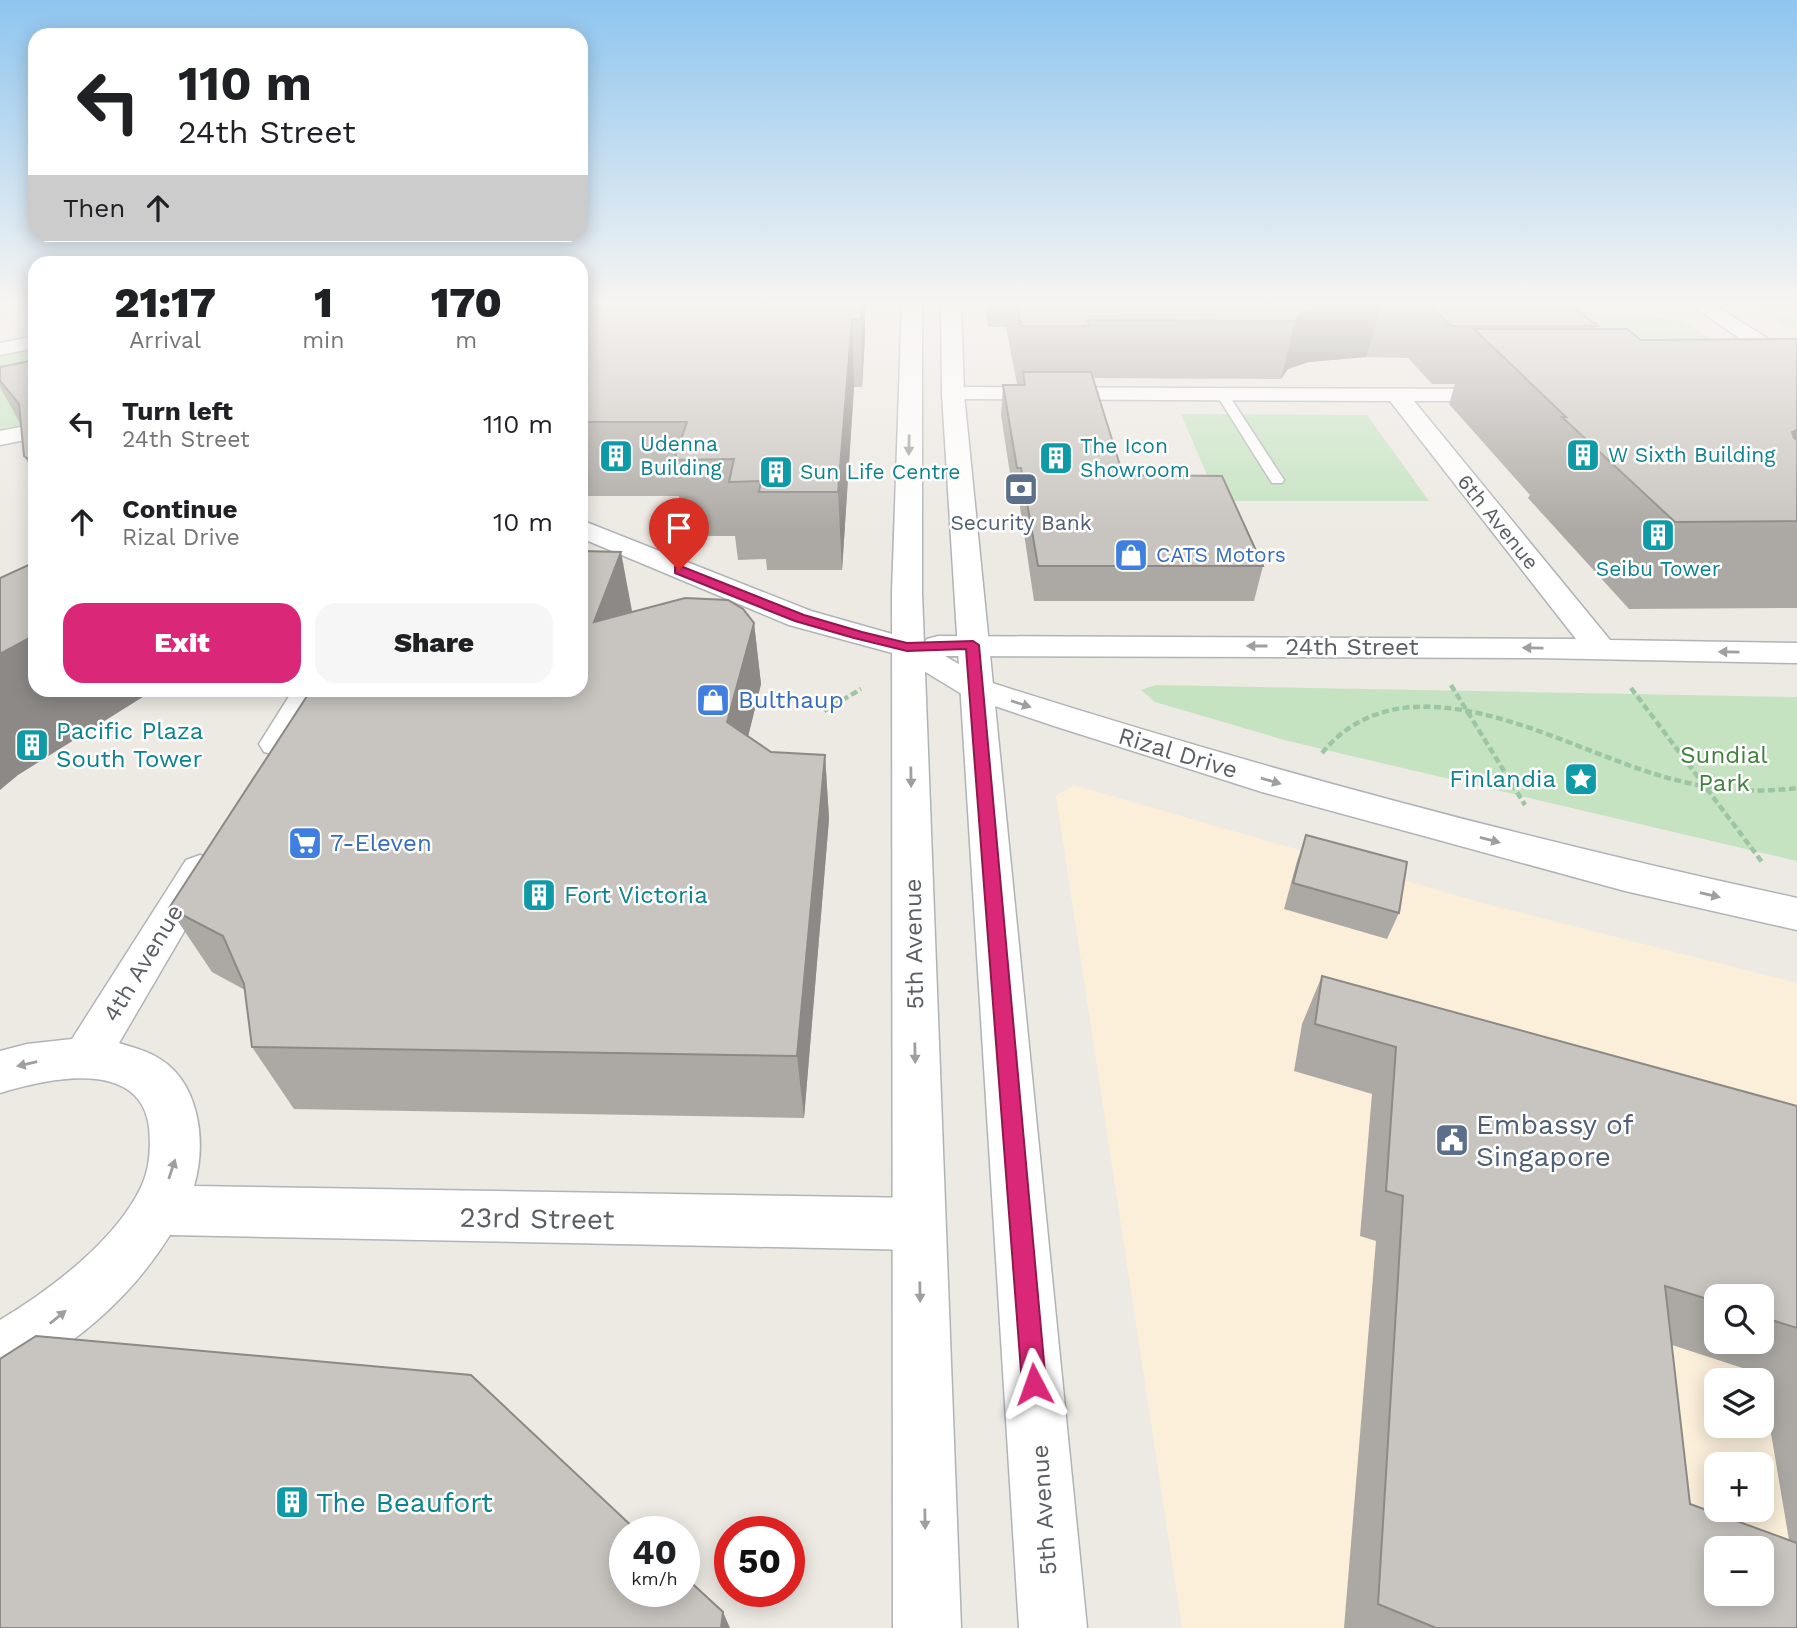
<!DOCTYPE html>
<meta charset="utf-8">
<style>
body{margin:0;font-family:"Work Sans",sans-serif;background:#f6f6f6;color:#202124;height:100vh;display:flex;flex-direction:column;font-size:26px;white-space:nowrap}
*{box-sizing:border-box;margin:0}
p{font-size:23px;color:#757577}
.icon{flex:none;width:38px;height:38px;fill:none;stroke:currentColor;stroke-width:2;stroke-linecap:round;stroke-linejoin:round}
.map{position:relative;flex:1;overflow:hidden}
.details{position:absolute;left:28px;top:256px;width:560px;height:441px;display:flex;flex-direction:column;background:#fff;border-radius:21px;box-shadow:0 4px 18px #0003}
.details>*{flex:none}
.banner{position:absolute;left:28px;top:28px;width:560px;height:214px;border-radius:21px;box-shadow:0 4px 18px #0003;background:#fff;color:#202124;overflow:hidden}
.fabs{position:absolute;left:1704px;top:1284px;display:grid;gap:14px}
.fabs a{display:grid;place-items:center;width:70px;height:70px;border-radius:14px;background:#fff;box-shadow:0 4px 18px #0003;font-size:35px}
.speed{position:absolute;left:609px;top:1516px;display:flex;gap:14px;font-size:35px;font-weight:700;text-align:center}
.speed>*{display:grid;place-content:center;width:91px;height:91px;border-radius:50%;background:#fff;box-shadow:0 4px 18px #0003;line-height:1}
.speed small{font-size:18px;font-weight:400}
.speed .limit{border:10px solid #d22;background:#fff;color:#111}
.pin{position:absolute;display:grid;place-items:center;width:60px;height:60px;color:#fff;margin:-72px -30px;border-radius:50% 50% 50% 0;rotate:-45deg;box-shadow:0 0 7px #0007}
.pin .icon{rotate:45deg}
.me{position:absolute;width:77px;margin:-38px;rotate:356deg;stroke-linejoin:round;filter:drop-shadow(0 0 5px #0008)}
.turn{display:flex;align-items:center;gap:24px;height:147px;padding:0 35px;font-size:32px}
.turn .icon{width:91px;height:91px;stroke-width:2.5}
.turn b{display:block;font-size:49px;line-height:60px}
.then{display:flex;align-items:center;height:66px;padding:0 35px;background:#0003;gap:14px;font-size:26px}
.eta{display:flex;justify-content:space-evenly;align-items:center;height:119px;text-align:center}
.eta b{font-size:42px;font-weight:800;line-height:49px}
.button{display:flex;gap:14px;margin-top:auto;padding:14px 35px}
.button a{flex:1;height:80px;border-radius:21px;background:#db2777;color:#fff;font-size:28px;font-weight:800;line-height:80px;text-align:center}
.button a+a{background:#f6f6f6;color:#202124}
ul{padding:0;list-style:none}
li{display:flex;align-items:center;gap:21px;height:98px;padding:0 35px}
li div{flex:1}
li b{display:block;font-size:26px}
li em{font-style:normal}
.map>svg:first-child{display:block}
.commercial{fill:#fbefda;fill-rule:evenodd}
.green{fill:#c5e3c1}
.lines{fill:none;stroke-linecap:round;stroke-linejoin:round}
.service-casing{stroke:#b0b4b7;stroke-width:3}
.minor-casing{stroke:#b0b4b7;stroke-width:3}
.tertiary-casing{stroke:#b0b4b7;stroke-width:3}
.secondary-casing{stroke:#b0b3b7;stroke-width:3}
.path{stroke:#9cc6a3;stroke-width:4.5;stroke-dasharray:7 3.5;stroke-linecap:butt}
.service{fill:#fff;fill-rule:evenodd}
.minor{fill:#fff;fill-rule:evenodd}
.tertiary{fill:#fff;fill-rule:evenodd}
.secondary{fill:#fff;fill-rule:evenodd}
.wall{fill:#aca9a4;fill-rule:evenodd}
.shaded-wall{fill:#8c8986}
.building{fill:#c8c4bf;stroke:#8c8986;stroke-width:2;fill-rule:evenodd}
.oneway{fill:#9d9fa1}
.route{fill:#db2777;stroke:#8e194d;stroke-width:2}
.labels{text-anchor:middle;stroke-width:5;stroke-linejoin:round;paint-order:stroke}
.far-culture-label{font-size:21px;fill:#0d838f;stroke:#fff;text-anchor:start}
.far-street-label{font-size:21px;fill:#5b5f63;stroke:#fff}
.far-service-label{font-size:21px;fill:#4e5e75;stroke:#fff}
.far-shop-label{font-size:21px;fill:#366cbe;stroke:#fff;text-anchor:start}
.street-label{font-size:24px;fill:#5b5f63;stroke:#fff}
.shop-label{font-size:24px;fill:#366cbe;stroke:#fff;text-anchor:start}
.culture-label{font-size:24px;fill:#0d838f;stroke:#fff;text-anchor:start}
.park-label{font-size:24px;fill:#40823b;stroke:#fff}
.near-service-label{font-size:28px;fill:#4e5e75;stroke:#fff;text-anchor:start}
.near-street-label{font-size:28px;fill:#5b5f63;stroke:#fff}
.near-culture-label{font-size:28px;fill:#0d838f;stroke:#fff;text-anchor:start}
</style>
<div class="map">
<svg width="1797" height="1628" viewBox="0 0 1797 1628">
<rect width="100%" height="100%" fill="#ede9e3"/>
<!-- commercial -->
<path class="commercial" d="M 1074,785 L 1479,902 L 1797,983 L 1797,1628 L 1182,1628 L 1056,796 ZM 1717,1297 L 1762,1297 L 1762,1342 L 1717,1342 ZM 1717,1381 L 1762,1381 L 1762,1426 L 1717,1426 ZM 1717,1465 L 1762,1465 L 1762,1510 L 1717,1510 ZM 1717,1549 L 1762,1549 L 1762,1594 L 1717,1594 Z"/>
<!-- green -->
<g class="green">
<polygon points="1535,303 1684,321 1764,377 1567,378"/>
<polygon points="1745,303 1797,303 1797,329 1786,328"/>
<polygon points="35,348 35,423 0,430 0,356"/>
<polygon points="1181,414 1367,415 1429,501 1218,501"/>
<polygon points="1156,685 1797,697 1797,861 1288,741 1155,702 1141,690"/>
</g>
<g class="lines">
<!-- service casing -->
<g class="service-casing">
<g id="service">
<polygon points="1623,303 1646,303 1647,305 1642,308"/>
<polygon points="1218,391 1226,391 1284,480 1282,483 1272,483 1216,394"/>
</g>
</g>
<!-- minor casing -->
<g class="minor-casing">
<g id="minor">
<polygon points="35,336 35,348 0,355 0,343"/>
<path d="M 953,387 L 1512,389 L 1515,394 L 1504,401 L 1414,401 L 1610,640 L 1797,643 L 1797,663 L 1537,658 L 945,656 L 989,682 C 1255,767 1524,839 1797,898 L 1797,930 L 1625,891 L 1424,836 L 1262,792 L 1054,726 L 965,696 L 896,654 L 789,625 L 581,538 L 581,520 L 811,611 L 924,643 L 927,639 L 938,636 L 1576,639 L 1390,401 L 945,399 L 942,394 Z"/>
<polygon points="35,424 35,438 0,445 0,431"/>
<polygon points="293,690 327,690 290,752 277,755 264,752 259,744"/>
<path d="M 200,855 L 214,860 L 220,870 L 119,1043 C 131,1047 144,1050 155,1056 C 200,1080 207,1142 194,1186 L 918,1198 L 937,1206 L 945,1224 L 937,1242 L 918,1250 L 170,1235 C 130,1299 70,1352 0,1381 L 0,1320 C 50,1290 117,1240 142,1185 C 150,1167 151,1146 149,1127 C 140,1057 46,1079 0,1093 L 0,1051 L 27,1044 L 72,1039 L 186,860 Z"/>
</g>
</g>
<!-- tertiary casing -->
<g class="tertiary-casing">
<polygon id="tertiary" points="1688,303 1711,303 1797,357 1797,374 1789,372"/>
</g>
<!-- secondary casing -->
<g class="secondary-casing">
<g id="secondary">
<polygon points="902,303 922,303 922,592 961,1628 893,1628 892,592"/>
<polygon points="941,303 961,303 964,394 1087,1628 1019,1628 942,394"/>
</g>
</g>
<!-- path -->
<g class="path">
<polyline points="1451,685 1525,805"/>
<polyline points="1631,688 1762,862"/>
<polyline points="824,711 861,689"/>
<path d="M 1322,753 C 1406,651 1558,745 1655,774 C 1701,789 1749,794 1797,788"/>
</g>
<!-- service -->
<use href="#service" class="service"/>
<!-- minor -->
<use href="#minor" class="minor"/>
<!-- tertiary -->
<use href="#tertiary" class="tertiary"/>
<!-- secondary -->
<use href="#secondary" class="secondary"/>
</g>
<!-- wall -->
<g class="wall">
<polygon points="581,303 865,303 865,337 862,387 854,387 842,570 767,570 766,559 738,560 735,536 685,536 679,496 587,496 581,494"/>
<polygon points="984,303 1568,303 1598,326 1596,329 1641,340 1797,339 1797,608 1629,609 1528,498 1530,495 1449,404 1455,384 1432,384 1408,358 1366,357 1309,362 1288,369 1281,379 1093,378 1123,475 1263,566 1254,601 1034,601 1019,500 1014,500 1001,415 1003,385 1017,384 1006,327 988,327"/>
<polygon points="35,360 35,475 24,456 21,425 0,387 0,367"/>
<polygon points="632,611 754,623 761,684 748,736 771,752 825,755 829,819 804,1118 294,1109 252,1047 245,990 212,972 169,908"/>
<polygon points="1306,835 1399,913 1387,939 1284,909 1297,861"/>
<path d="M 1322,976 L 1797,1106 L 1797,1628 L 1344,1628 L 1376,1241 L 1360,1236 L 1372,1094 L 1294,1071 L 1302,1024 ZM 1717,1297 L 1762,1297 L 1762,1342 L 1717,1342 ZM 1672,1345 L 1761,1374 L 1789,1540 L 1690,1504 Z"/>
</g>
<!-- shaded-wall -->
<g class="shaded-wall">
<polygon points="862,303 865,303 865,337 862,387 861,320"/>
<polygon points="1348,303 1382,303 1366,357 1309,362 1288,369 1281,379 1295,321 1302,312 1323,305"/>
<polygon points="852,320 854,387 842,570 838,492"/>
<polygon points="1797,430 1797,438 1756,510 1792,432"/>
<polygon points="621,552 632,611 607,683 594,622"/>
<polygon points="754,623 761,684 736,786 727,722"/>
<polygon points="35,635 35,690 154,690 18,775 0,790 0,654"/>
<polygon points="825,755 829,819 804,1118 797,1056"/>
<polygon points="723,1612 730,1628 721,1628"/>
</g>
<!-- building -->
<g class="building">
<polygon points="581,303 862,303 861,320 852,320 838,492 759,492 761,481 729,482 734,459 674,460 687,422 581,422"/>
<polygon points="1016,303 1348,303 1323,305 1302,312 1295,321 1087,320 1089,326 1021,326"/>
<polygon points="1428,303 1568,303 1598,326 1451,326"/>
<polygon points="1474,329 1627,329 1641,340 1797,339 1797,430 1792,432 1794,438 1797,440 1797,521 1675,522 1562,417 1566,417"/>
<polygon points="35,360 35,464 24,456 19,404 0,381 0,367"/>
<polygon points="1023,372 1091,372 1123,475 1222,476 1263,566 1038,566 1021,468 1017,468 1003,385 1025,385"/>
<polygon points="581,551 621,552 594,622 685,598 728,600 743,609 754,623 727,722 771,752 825,755 797,1056 252,1047 244,984 223,936 169,908 311,690 581,690"/>
<polygon points="35,562 35,635 0,654 0,578"/>
<polygon points="1306,835 1407,862 1399,913 1293,883"/>
<path d="M 1322,976 L 1797,1106 L 1797,1328 L 1762,1317 L 1762,1297 L 1717,1297 L 1717,1302 L 1665,1286 L 1690,1504 L 1797,1543 L 1797,1628 L 1436,1628 L 1378,1604 L 1403,1196 L 1386,1191 L 1396,1047 L 1315,1024 ZM 1717,1549 L 1762,1549 L 1762,1594 L 1717,1594 Z"/>
<polygon points="36,1336 471,1375 637,1531 625,1531 625,1591 684,1591 684,1576 723,1612 721,1628 0,1628 0,1359"/>
</g>
<!-- one-way arrows -->
<defs><path id="oneway-solid" d="M-6-.8H1V-3.2L6.5 0L1 3.2V.8H-6Z" transform="scale(1.75)"/></defs>
<g class="oneway">
<use href="#oneway-solid" transform="translate(909 445) rotate(91)"/>
<use href="#oneway-solid" transform="translate(1257 646) rotate(-180)"/>
<use href="#oneway-solid" transform="translate(1533 648) rotate(-179)"/>
<use href="#oneway-solid" transform="translate(1729 652) rotate(-179)"/>
<use href="#oneway-solid" transform="translate(1021 704) rotate(18)"/>
<use href="#oneway-solid" transform="translate(911 777) rotate(89)"/>
<use href="#oneway-solid" transform="translate(1271 781) rotate(16)"/>
<use href="#oneway-solid" transform="translate(1490 840) rotate(15)"/>
<use href="#oneway-solid" transform="translate(1710 895) rotate(13)"/>
<use href="#oneway-solid" transform="translate(915 1053) rotate(89)"/>
<use href="#oneway-solid" transform="translate(27 1064) rotate(167)"/>
<use href="#oneway-solid" transform="translate(172 1169) rotate(-72)"/>
<use href="#oneway-solid" transform="translate(920 1292) rotate(89)"/>
<use href="#oneway-solid" transform="translate(58 1317) rotate(-39)"/>
<use href="#oneway-solid" transform="translate(925 1519) rotate(89)"/>
</g>
<!-- sky -->
<linearGradient id="sky" x2="0" y2="1"><stop stop-color="#8ec5ef"/><stop offset="0.57" stop-color="#f7f5f2"/><stop offset="1" stop-color="#f7f5f2" stop-opacity="0"/></linearGradient>
<rect width="1797" height="531" fill="url(#sky)"/>
<!-- route -->
<polygon class="route" points="675,567 683,567 804,615 862,632 907,643 973,641 979,645 1046,1384 1043,1392 1034,1396 1025,1392 1022,1384 966,649 907,651 854,638 795,621 675,573"/>
<!-- icons -->
<defs>
<g id="building-square" transform="scale(1.75)"><rect x="-9" y="-9" width="18" height="18" rx="4" fill="#0f9aa8" stroke="#fff"/><path d="M-4-6H4V6H1V3H-1V6H-4ZM-2.5-4.3h1.7v1.8h-1.7ZM.8-4.3h1.7v1.8H.8ZM-2.5-1h1.7V.8h-1.7ZM.8-1h1.7V.8H.8Z" fill="#fff"/></g>
<g id="bank-square" transform="scale(1.75)"><rect x="-9" y="-9" width="18" height="18" rx="4" fill="#5c6f8a" stroke="#fff"/><path d="M-6-4H6V4H-6ZM0-2.3a2.3 2.3 0 1 0 0 4.6a2.3 2.3 0 1 0 0-4.6Z" fill="#fff"/></g>
<g id="shop-square" transform="scale(1.75)"><rect x="-9" y="-9" width="18" height="18" rx="4" fill="#3f7fe0" stroke="#fff"/><path d="M-5-2.5h2.3a2.7 3.5 0 0 1 5.4 0H5L5.5 6h-11ZM-1.5-2.5h3a1.5 2.3 0 0 0-3 0Z" fill="#fff"/></g>
<g id="sight-square" transform="scale(1.75)"><rect x="-9" y="-9" width="18" height="18" rx="4" fill="#0f9aa8" stroke="#fff"/><path d="M0-6L1.8-2.2L6-1.7L2.9 1.2L3.7 5.4L0 3.3L-3.7 5.4L-2.9 1.2L-6-1.7L-1.8-2.2Z" fill="#fff"/></g>
<g id="supermarket-square" transform="scale(1.75)"><rect x="-9" y="-9" width="18" height="18" rx="4" fill="#3f7fe0" stroke="#fff"/><path d="M-6-5.5h2.5l.6 2H6L4.5 2H-2.5L-4.4-4H-6ZM-1.5 3.2a1.3 1.3 0 1 0 .1 0ZM3 3.2a1.3 1.3 0 1 0 .1 0Z" fill="#fff"/></g>
<g id="civic-square" transform="scale(1.75)"><rect x="-9" y="-9" width="18" height="18" rx="4" fill="#5c6f8a" stroke="#fff"/><path d="M-.6-6.5H3V-4.5H.6V-3L4-1V1h2V6H-6V1h2V-1L-.6-3ZM-1.2 2.5V6h2.4V2.5Z" fill="#fff"/></g>
</defs>
<g fill-rule="evenodd">
<use href="#building-square" x="1583" y="455"/>
<use href="#building-square" x="616" y="456"/>
<use href="#building-square" x="1056" y="458"/>
<use href="#building-square" x="776" y="472"/>
<use href="#bank-square" x="1021" y="489"/>
<use href="#building-square" x="1658" y="535"/>
<use href="#shop-square" x="1131" y="555"/>
<use href="#shop-square" x="713" y="700"/>
<use href="#building-square" x="32" y="745"/>
<use href="#sight-square" x="1581" y="779"/>
<use href="#supermarket-square" x="305" y="843"/>
<use href="#building-square" x="539" y="895"/>
<use href="#civic-square" x="1452" y="1140"/>
<use href="#building-square" x="292" y="1502"/>
</g>
<g class="labels">
<!-- far-culture labels -->
<g class="far-culture-label">
<text x="640" y="451">Udenna<tspan x="640" dy="24">Building</tspan></text>
<text x="1080" y="453">The Icon<tspan x="1080" dy="24">Showroom</tspan></text>
<text x="1608" y="462">W Sixth Building</text>
<text x="800" y="479">Sun Life Centre</text>
<text x="1658" y="576" text-anchor="middle">Seibu Tower</text>
</g>
<!-- far-street labels -->
<g class="far-street-label">
<text transform="translate(1498 522) rotate(51)" y="7">6th Avenue</text>
</g>
<!-- far-service labels -->
<g class="far-service-label">
<text x="1021" y="530">Security Bank</text>
</g>
<!-- far-shop labels -->
<g class="far-shop-label">
<text x="1156" y="562">CATS Motors</text>
</g>
<!-- street labels -->
<g class="street-label">
<text x="1352" y="655">24th Street</text>
<text transform="translate(1178 753) rotate(17)" y="8">Rizal Drive</text>
<text transform="translate(914 944) rotate(-91)" y="8">5th Avenue</text>
<text transform="translate(143 963) rotate(-59)" y="8">4th Avenue</text>
<text transform="translate(1044 1510) rotate(-94)" y="8">5th Avenue</text>
</g>
<!-- shop labels -->
<g class="shop-label">
<text x="738" y="708">Bulthaup</text>
<text x="330" y="851">7-Eleven</text>
</g>
<!-- culture labels -->
<g class="culture-label">
<text x="56" y="739">Pacific Plaza<tspan x="56" dy="28">South Tower</tspan></text>
<text x="1556" y="787" text-anchor="end">Finlandia</text>
<text x="564" y="903">Fort Victoria</text>
</g>
<!-- park labels -->
<g class="park-label">
<text x="1724" y="763">Sundial<tspan x="1724" dy="28">Park</tspan></text>
</g>
<!-- near-service labels -->
<g class="near-service-label">
<text x="1476" y="1134">Embassy of<tspan x="1476" dy="32">Singapore</tspan></text>
</g>
<!-- near-street labels -->
<g class="near-street-label">
<text transform="translate(537 1218) rotate(1)" y="10">23rd Street</text>
</g>
<!-- near-culture labels -->
<g class="near-culture-label">
<text x="316" y="1512">The Beaufort</text>
</g>
</g>
</svg>
<div class="fabs">
<a><svg class="icon" aria-label="search" viewBox="0 0 24 24"><circle cx="10" cy="10" r="6"/><path d="M15 15l6 6"/></svg></a>
<a><svg class="icon" aria-label="layers" viewBox="0 0 24 24"><path d="M12 4l9 5-9 5-9-5zM3 14l9 5 9-5"/></svg></a>
<a>+</a>
<a>−</a>
</div>
<div class="speed"><div>40<small>km/h</small></div><div class="limit">50</div></div>
<div class="pin" style="left:679px;top:570px;background:#d93025"><svg class="icon" aria-label="arrive" viewBox="0 0 24 24"><path d="M6 21V4h12l-3 4 3 4H6"/></svg></div>
<svg class="me" style="left:1034px;top:1384px" viewBox="-20 -20 40 40"><path d="M0-17L14 15 0 8-14 15z" fill="#db2777" stroke="#fff" stroke-width="4"/></svg>
<div class="banner">
<div class="turn"><svg class="icon" aria-label="left" viewBox="0 0 24 24"><path d="M17 20v-9H6M10 6l-5 5 5 5"/></svg><div><b>110 m</b>24th Street</div></div>
<div class="then">Then<svg class="icon" aria-label="ahead" viewBox="0 0 24 24"><path d="M12 20V5M6 11l6-6 6 6"/></svg></div>
</div>
<section class="details">
<div class="eta">
<div><b>21:17</b><p>Arrival</p></div>
<div><b>1</b><p>min</p></div>
<div><b>170</b><p>m</p></div>
</div>
<ul>
<li><svg class="icon" aria-label="left" viewBox="0 0 24 24"><path d="M17 20v-9H6M10 6l-5 5 5 5"/></svg><div><b>Turn left</b><p>24th Street</p></div><em>110 m</em></li>
<li><svg class="icon" aria-label="ahead" viewBox="0 0 24 24"><path d="M12 20V5M6 11l6-6 6 6"/></svg><div><b>Continue</b><p>Rizal Drive</p></div><em>10 m</em></li>
</ul>
<div class="button"><a>Exit</a><a>Share</a></div>
</section>
</div>
